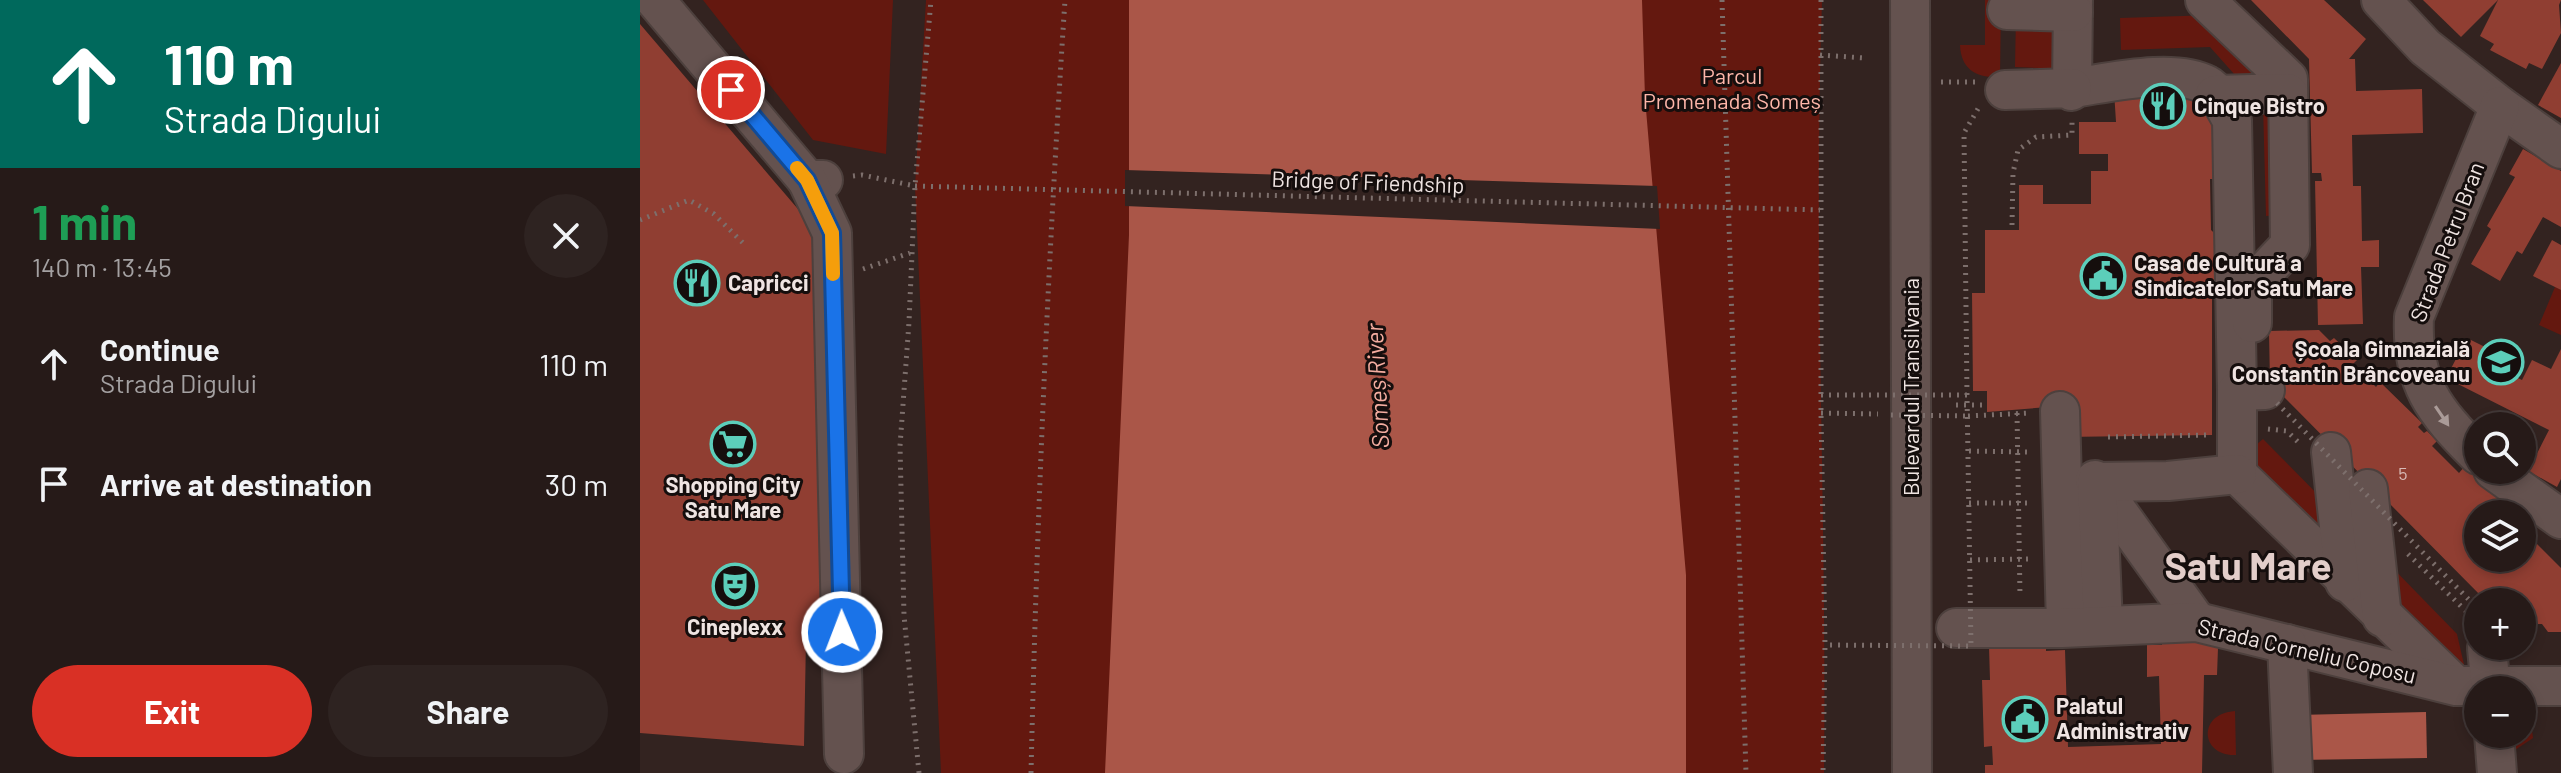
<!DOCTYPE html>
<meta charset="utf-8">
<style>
body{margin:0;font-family:Barlow,sans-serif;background:#2e2321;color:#f1f3f6;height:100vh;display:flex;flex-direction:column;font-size:30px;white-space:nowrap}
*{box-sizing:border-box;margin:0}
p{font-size:26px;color:#a4a1a2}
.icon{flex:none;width:44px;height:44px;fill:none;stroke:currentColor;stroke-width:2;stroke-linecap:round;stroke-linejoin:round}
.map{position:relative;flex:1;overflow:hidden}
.sheet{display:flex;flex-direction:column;background:#261a18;width:640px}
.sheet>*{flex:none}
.guide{background:#00695c;color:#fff;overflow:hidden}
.fabs{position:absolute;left:1824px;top:412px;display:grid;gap:16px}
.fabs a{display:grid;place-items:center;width:72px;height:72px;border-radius:50%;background:#261a18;box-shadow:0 4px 12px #0003,0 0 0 2px #423837;font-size:40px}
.pin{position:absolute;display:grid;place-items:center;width:68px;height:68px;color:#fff;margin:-34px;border:4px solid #fff;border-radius:50%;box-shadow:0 2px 8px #0007}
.me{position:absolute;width:88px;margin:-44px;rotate:359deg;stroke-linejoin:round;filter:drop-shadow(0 0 6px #0008)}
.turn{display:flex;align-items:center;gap:28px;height:168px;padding:0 32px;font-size:36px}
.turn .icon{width:104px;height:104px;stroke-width:2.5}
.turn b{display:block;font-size:56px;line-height:68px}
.round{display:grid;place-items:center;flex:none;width:84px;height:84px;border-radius:42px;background:#2e2321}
.head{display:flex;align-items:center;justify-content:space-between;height:136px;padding:0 32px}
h1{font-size:48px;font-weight:700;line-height:60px;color:#1e9e55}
.cta{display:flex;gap:16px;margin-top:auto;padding:16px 32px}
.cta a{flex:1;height:92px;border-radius:48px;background:#d93025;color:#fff;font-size:32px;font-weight:700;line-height:92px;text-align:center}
.cta a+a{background:#2e2321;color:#f1f3f6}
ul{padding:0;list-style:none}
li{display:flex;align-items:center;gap:24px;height:120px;padding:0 32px}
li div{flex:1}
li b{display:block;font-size:30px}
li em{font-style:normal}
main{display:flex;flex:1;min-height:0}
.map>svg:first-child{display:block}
.green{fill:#64180f}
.water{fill:#aa5648}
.pier{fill:#332320}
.building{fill:#903e32}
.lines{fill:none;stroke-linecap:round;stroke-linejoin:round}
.minor-casing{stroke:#4d403d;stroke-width:42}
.path{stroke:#7d6f6c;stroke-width:5;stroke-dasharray:2 6;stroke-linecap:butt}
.minor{stroke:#64524f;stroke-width:38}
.path-bridge{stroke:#7d6f6c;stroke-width:5;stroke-dasharray:2 6;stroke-linecap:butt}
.oneway{fill:#aa9b98}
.route-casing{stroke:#114b97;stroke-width:20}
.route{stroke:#1a73e8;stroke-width:14}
.slow{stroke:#f59e0b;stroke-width:14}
.labels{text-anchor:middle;stroke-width:6;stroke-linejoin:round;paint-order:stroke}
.number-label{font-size:18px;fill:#d7bab6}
.park-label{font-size:22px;fill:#feb6a9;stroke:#150e0d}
.poi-label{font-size:22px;font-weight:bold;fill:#efe4e2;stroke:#150e0d;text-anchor:start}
.street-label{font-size:22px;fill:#efe4e2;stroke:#150e0d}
.water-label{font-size:24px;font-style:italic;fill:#f4ada0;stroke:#150e0d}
.town-label{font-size:38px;font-weight:bold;fill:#e3ceca;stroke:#150e0d}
</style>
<main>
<section class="sheet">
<div class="guide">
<div class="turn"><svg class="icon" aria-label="ahead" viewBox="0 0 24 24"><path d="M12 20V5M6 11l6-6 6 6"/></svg><div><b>110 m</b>Strada Digului</div></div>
</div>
<div class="head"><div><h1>1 min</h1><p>140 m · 13:45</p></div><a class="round"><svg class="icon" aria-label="close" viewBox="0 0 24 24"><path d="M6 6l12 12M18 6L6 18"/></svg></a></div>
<ul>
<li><svg class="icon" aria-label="ahead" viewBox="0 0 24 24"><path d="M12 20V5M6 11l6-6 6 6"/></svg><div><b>Continue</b><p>Strada Digului</p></div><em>110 m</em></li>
<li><svg class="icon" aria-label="arrive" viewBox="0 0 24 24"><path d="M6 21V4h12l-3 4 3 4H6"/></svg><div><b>Arrive at destination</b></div><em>30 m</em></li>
</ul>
<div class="cta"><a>Exit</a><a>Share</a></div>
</section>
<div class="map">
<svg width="1921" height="773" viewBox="0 0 1921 773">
<rect width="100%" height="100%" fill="#332320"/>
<!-- green -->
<g class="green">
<polygon points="63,0 253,0 246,154 173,140"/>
<path d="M 286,0 L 1182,0 C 1173,258 1187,515 1184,773 L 301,773 L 275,186 Z"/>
<path d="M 1345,0 L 1361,0 L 1360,77 C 1337,78 1321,70 1320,45 L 1345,45 Z"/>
<polygon points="1376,15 1428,16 1427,69 1375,67"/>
<polygon points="1574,15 1633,77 1595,75 1570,47 1481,50 1480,18"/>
<polygon points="1623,105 1640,105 1642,215 1626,216"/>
<polygon points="1915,287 1921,290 1921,335 1899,325"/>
<polygon points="1623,439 1692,509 1698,564 1611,481 1611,449"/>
<polygon points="1741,556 1817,634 1825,669 1748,614"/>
<path d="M 1595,711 L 1596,755 C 1561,757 1556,714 1595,711 Z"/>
<polygon points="1882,717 1891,722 1893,738 1869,754 1867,734 1882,734"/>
</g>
<!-- water -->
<g class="water">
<polygon points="489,0 1002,0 1005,98 1046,575 1046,773 465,773 489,235"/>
<polygon points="1786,712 1787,758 1658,760 1657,715"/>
</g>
<!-- pier -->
<polygon class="pier" points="485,170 1017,186 1020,229 485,206"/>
<!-- building -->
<g class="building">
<polygon points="1611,0 1684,0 1726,39 1709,59 1715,59 1716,91 1782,89 1783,133 1712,135 1713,186 1721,186 1722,241 1739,240 1739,267 1721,267 1723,324 1678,325 1675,181 1682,181 1681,173 1672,173 1669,59"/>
<polygon points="1783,0 1858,0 1821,37"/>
<polygon points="1858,0 1921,0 1919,5 1921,33 1902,69 1889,63 1886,69 1850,50 1854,44 1840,36"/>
<polygon points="0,24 187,243 195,639 166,639 164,746 0,733"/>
<polygon points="1921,63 1921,118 1898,105"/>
<polygon points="1570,90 1571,122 1588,121 1589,179 1570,179 1571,230 1590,248 1589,266 1572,287 1572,435 1423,437 1421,406 1347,412 1347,391 1333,391 1332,293 1345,293 1345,230 1379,230 1379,185 1403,185 1403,204 1451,204 1451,171 1468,171 1468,154 1439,154 1439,122 1476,122 1474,91"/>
<polygon points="1883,149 1921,171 1921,227 1903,217 1882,254 1877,251 1860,281 1831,264 1851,229 1847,226 1875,177 1869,174"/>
<polygon points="1912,240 1921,245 1921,290 1893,276"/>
<polygon points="1679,330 1690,341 1694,338 1717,360 1713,364 1736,387 1740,382 1782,423 1778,427 1784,433 1787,431 1797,441 1792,446 1819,473 1825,466 1862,502 1858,507 1865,514 1871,508 1877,514 1838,514 1838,558 1882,558 1882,529 1921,568 1921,632 1908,632 1902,624 1882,624 1882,602 1847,602 1643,396 1643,385 1646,383 1630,383 1629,331"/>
<polygon points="1827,338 1857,353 1851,365 1882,380 1892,360 1911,369 1921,349 1921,479 1917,487 1888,471 1909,430 1806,378"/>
<polygon points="1406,636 1406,651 1425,650 1428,747 1521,744 1519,676 1507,677 1507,645 1522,645 1522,640 1561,639 1578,648 1577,675 1564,675 1562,773 1345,773 1345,765 1353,765 1352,746 1344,747 1342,680 1350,680 1349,646"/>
</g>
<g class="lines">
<!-- minor casing -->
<g class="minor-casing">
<g id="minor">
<polyline points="15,0 167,180 183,180"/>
<polyline points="1270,0 1272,773"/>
<path d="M 1433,0 L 1432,88 C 1468,83 1534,67 1567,85 C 1577,90 1586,110 1592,120 L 1597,391 L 1625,390"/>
<polyline points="1565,0 1648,79 1650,245 1612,285 1612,323"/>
<polyline points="1741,0 1785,47 1860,106 1921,149"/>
<polyline points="1367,10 1433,12"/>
<polyline points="1365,90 1432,88 1431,91"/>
<polyline points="1575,95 1648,93"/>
<polyline points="167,180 192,233 204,754"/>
<polyline points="1597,391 1597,474 1814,684"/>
<polyline points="1420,411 1426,624 1456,622"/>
<polyline points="1691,452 1705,582"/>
<path d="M 1838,455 C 1794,411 1771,383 1774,317 L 1860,106"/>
<polyline points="1853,470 1921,519"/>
<polyline points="1455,480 1557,622"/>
<polyline points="1728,489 1742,617"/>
<polyline points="1463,625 1457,482 1528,481 1597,474"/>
<polyline points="1316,628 1422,628 1557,622 1816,686 1921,686"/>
<polyline points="1647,644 1653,773"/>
<polyline points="1847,648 1851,690"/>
<polyline points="1854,734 1857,773"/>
</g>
</g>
<!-- path -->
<g class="path">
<polyline points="1082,0 1106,773"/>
<polyline points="1181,0 1181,413 1185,645 1183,773"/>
<polyline points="1180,55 1225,58"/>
<polyline points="1301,82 1335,82"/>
<polyline points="213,176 222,175 275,186"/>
<polyline points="0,220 49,200 74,214 105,245"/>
<polyline points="1372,225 1373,173 1378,150 1396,137 1432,135 1432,120"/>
<polyline points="223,269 270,253"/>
<polyline points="1327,395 1324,133 1339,107"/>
<polyline points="1316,405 1347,405"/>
<polyline points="1181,413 1238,414"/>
<polyline points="1377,413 1380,596"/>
<polyline points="1328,416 1391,413"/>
<polyline points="1628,429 1647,431 1660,444"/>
<polyline points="1468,437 1568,435"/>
<polyline points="1329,451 1392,452"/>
<polyline points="1329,503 1392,503"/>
<polyline points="1768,554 1835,620"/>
<polyline points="1330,560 1393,559"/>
<polyline points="279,773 264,615 260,446 269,322 275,186 291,0"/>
<path d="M 391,773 C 397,515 408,257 425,0"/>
</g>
<!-- minor -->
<use href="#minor" class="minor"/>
<!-- path-bridge -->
<g class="path-bridge">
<polyline points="275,186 1180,210"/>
<polyline points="188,285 194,282"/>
<polyline points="1181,395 1327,395 1331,646 1185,645"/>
<polyline points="1637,403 1838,609"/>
<polyline points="1251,415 1328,416"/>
</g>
</g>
<!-- one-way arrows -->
<defs><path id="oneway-solid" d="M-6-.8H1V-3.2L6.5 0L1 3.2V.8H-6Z" transform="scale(2)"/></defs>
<use class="oneway" href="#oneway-solid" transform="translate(1802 416) rotate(56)"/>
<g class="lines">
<!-- route casing -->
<g class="route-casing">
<polyline id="route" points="91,90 167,180 192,233 202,632"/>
</g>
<!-- route -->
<use href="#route" class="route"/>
<!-- slow -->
<polyline class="slow" points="157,168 167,180 192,233 193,274"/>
</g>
<!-- icons -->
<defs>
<g id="restaurant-ring" transform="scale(2.3)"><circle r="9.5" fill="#150e0d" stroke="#5cceba" stroke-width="1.5"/><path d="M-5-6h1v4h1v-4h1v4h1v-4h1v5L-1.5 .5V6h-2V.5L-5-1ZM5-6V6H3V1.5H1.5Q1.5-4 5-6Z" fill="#5cceba"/></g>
<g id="civic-ring" transform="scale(2.3)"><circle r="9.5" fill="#150e0d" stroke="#5cceba" stroke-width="1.5"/><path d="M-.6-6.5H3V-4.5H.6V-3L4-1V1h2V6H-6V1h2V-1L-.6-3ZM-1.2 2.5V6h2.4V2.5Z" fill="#5cceba"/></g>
<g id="school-ring" transform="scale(2.3)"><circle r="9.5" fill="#150e0d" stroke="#5cceba" stroke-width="1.5"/><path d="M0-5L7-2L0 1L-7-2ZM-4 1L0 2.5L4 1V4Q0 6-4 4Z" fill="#5cceba"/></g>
<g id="supermarket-ring" transform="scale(2.3)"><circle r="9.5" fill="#150e0d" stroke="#5cceba" stroke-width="1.5"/><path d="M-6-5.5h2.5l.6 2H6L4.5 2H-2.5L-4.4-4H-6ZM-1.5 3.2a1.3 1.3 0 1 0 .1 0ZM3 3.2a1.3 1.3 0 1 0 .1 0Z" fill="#5cceba"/></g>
<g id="theatre-ring" transform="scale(2.3)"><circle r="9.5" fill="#150e0d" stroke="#5cceba" stroke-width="1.5"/><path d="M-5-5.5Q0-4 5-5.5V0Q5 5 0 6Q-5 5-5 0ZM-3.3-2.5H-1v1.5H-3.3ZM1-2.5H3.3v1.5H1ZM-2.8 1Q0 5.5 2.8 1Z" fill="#5cceba"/></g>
</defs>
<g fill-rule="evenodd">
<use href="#restaurant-ring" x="1523" y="106"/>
<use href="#civic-ring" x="1463" y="276"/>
<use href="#restaurant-ring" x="57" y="283"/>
<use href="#school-ring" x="1861" y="362"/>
<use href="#supermarket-ring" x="93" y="444"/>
<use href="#theatre-ring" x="95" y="586"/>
<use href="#civic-ring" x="1385" y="719"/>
</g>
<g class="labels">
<!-- number labels -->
<g class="number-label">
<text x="1763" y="480">5</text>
</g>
<!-- park labels -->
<g class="park-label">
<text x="1092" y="84">Parcul<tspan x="1092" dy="25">Promenada Someș</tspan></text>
</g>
<!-- poi labels -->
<g class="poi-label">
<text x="1554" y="114">Cinque Bistro</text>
<text x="1494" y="271">Casa de Cultură a<tspan x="1494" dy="25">Sindicatelor Satu Mare</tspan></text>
<text x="88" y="291">Capricci</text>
<text x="1830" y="357" text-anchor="end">Școala Gimnazială<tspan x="1830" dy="25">Constantin Brâncoveanu</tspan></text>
<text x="93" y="493" text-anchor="middle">Shopping City<tspan x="93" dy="25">Satu Mare</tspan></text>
<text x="95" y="635" text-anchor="middle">Cineplexx</text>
<text x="1416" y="714">Palatul<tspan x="1416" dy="25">Administrativ</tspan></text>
</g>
<!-- street labels -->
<g class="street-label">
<text transform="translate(728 182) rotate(2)" y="8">Bridge of Friendship</text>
<text transform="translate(1807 242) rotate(-69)" y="8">Strada Petru Bran</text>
<text transform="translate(1271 387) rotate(-90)" y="8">Bulevardul Transilvania</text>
<text transform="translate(1667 651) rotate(13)" y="8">Strada Corneliu Coposu</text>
</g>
<!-- water labels -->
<g class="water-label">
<text transform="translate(738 386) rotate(-93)" y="8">Someș River</text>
</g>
<!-- town labels -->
<g class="town-label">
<text x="1608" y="580">Satu Mare</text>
</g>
</g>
</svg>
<div class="fabs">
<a><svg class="icon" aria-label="search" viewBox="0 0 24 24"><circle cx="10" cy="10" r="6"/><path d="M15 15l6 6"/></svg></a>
<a><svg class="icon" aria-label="layers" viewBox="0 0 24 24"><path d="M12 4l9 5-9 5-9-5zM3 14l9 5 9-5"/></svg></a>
<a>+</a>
<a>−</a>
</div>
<div class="pin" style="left:91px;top:90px;background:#d93025"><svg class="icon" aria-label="arrive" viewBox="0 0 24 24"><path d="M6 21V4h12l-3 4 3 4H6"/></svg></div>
<svg class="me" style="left:202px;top:632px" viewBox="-20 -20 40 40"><circle r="17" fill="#1a73e8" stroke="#fff" stroke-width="3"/><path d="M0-11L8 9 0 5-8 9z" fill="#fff"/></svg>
</div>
</main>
